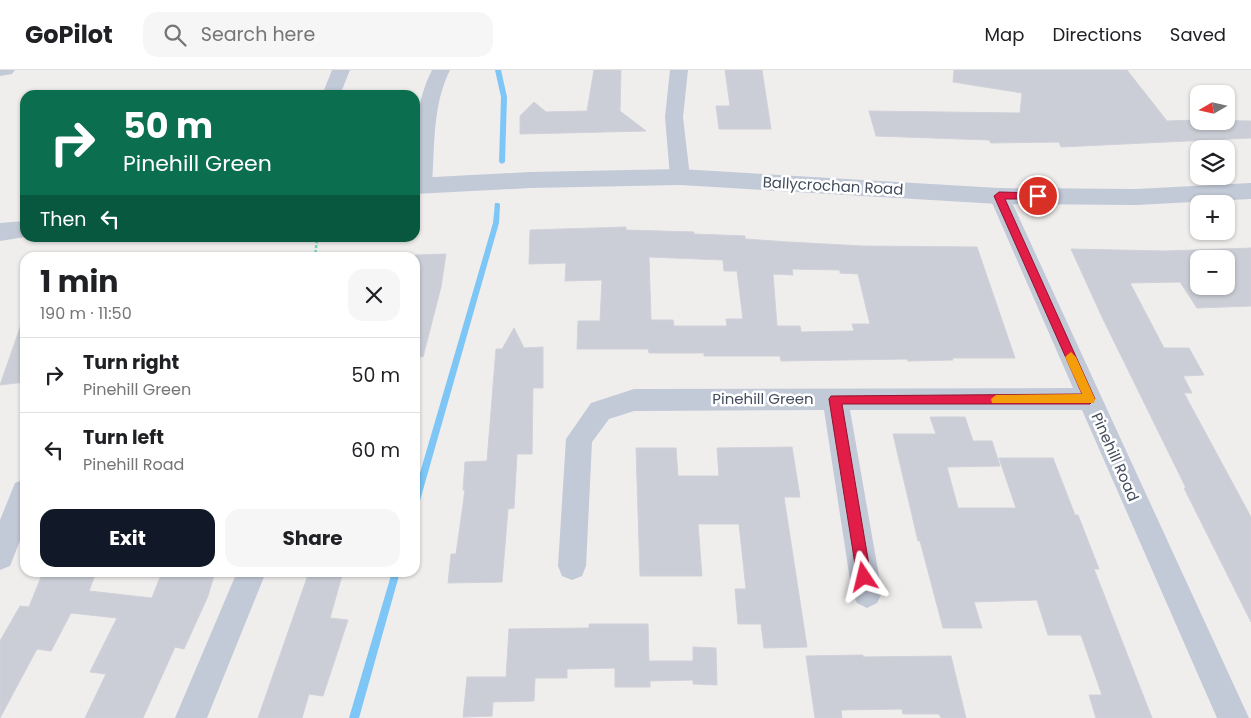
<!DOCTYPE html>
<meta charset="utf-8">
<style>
body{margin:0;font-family:Poppins,sans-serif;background:#f6f6f6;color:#202124;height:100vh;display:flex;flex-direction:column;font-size:19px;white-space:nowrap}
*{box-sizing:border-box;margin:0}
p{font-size:16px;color:#757577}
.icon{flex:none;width:28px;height:28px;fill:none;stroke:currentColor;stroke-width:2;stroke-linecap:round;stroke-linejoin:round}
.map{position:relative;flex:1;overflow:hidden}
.sheet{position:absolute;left:20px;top:182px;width:400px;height:325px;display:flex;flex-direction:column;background:#fff;border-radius:15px;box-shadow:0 1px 4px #0004}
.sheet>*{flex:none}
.hud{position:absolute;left:20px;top:20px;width:400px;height:152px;border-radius:15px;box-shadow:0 1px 4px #0004;background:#0b6e4f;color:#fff;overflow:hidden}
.needle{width:32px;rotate:261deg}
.fabs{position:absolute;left:1190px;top:15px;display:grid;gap:10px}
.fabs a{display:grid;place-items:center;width:45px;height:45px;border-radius:10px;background:#fff;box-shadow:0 1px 4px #0004;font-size:25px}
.pin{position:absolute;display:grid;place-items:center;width:42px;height:42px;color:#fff;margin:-21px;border:2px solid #fff;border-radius:50%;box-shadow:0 1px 5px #0007}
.me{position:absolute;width:55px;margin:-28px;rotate:350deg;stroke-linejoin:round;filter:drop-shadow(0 0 4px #0008)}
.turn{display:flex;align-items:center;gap:18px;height:105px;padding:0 20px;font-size:22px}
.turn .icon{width:65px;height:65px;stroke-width:2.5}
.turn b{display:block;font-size:35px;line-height:42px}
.then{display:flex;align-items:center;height:48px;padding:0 20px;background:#0003;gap:10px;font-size:19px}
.round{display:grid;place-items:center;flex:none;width:52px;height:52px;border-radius:15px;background:#f6f6f6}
.headline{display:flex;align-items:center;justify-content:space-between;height:85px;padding:0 20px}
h1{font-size:30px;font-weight:700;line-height:38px}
.cta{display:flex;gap:10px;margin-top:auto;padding:10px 20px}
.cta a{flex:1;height:58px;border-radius:15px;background:#111827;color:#fff;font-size:20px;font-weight:700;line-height:58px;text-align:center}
.cta a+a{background:#f6f6f6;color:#202124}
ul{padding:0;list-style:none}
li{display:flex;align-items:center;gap:15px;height:75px;padding:0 20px;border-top:1px solid #e0e0e0}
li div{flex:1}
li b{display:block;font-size:19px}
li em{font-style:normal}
header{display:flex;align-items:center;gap:30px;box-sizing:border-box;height:70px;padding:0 25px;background:#fff;border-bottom:1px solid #e0e0e0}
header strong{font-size:24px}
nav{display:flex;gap:28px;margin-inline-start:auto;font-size:18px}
.search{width:350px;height:45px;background:#f6f6f6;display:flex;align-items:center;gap:12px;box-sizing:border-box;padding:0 18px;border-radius:15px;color:#757577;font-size:19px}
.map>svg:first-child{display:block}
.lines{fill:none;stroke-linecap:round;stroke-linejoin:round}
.stream{fill:#7dc6f6;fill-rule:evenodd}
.building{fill:#cbced6;stroke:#d0d1da;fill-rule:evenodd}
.path{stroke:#69d6b5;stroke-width:2.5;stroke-dasharray:3 2;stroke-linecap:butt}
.minor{fill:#c2c9d7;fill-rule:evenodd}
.tertiary{fill:#c2c9d7;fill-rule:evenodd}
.route{fill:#e11d48;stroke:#92132f}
.slow{fill:#f59e0b}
.labels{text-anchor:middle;stroke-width:5;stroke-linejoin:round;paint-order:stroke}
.street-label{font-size:15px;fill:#434c5d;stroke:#fff}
</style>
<header>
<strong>GoPilot</strong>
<div class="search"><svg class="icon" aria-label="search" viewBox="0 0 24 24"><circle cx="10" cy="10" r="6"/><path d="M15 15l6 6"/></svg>Search here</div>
<nav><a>Map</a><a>Directions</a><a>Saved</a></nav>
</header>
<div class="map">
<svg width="1251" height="648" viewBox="0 0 1251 648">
<rect width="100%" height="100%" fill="#f0eeed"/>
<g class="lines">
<!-- stream -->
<g class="stream">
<polygon points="495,0 501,0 507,27 505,92 502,94 499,92 501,27"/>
<polygon points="495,133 499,133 500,135 499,153 419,434 418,437 415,438 415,420 493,153"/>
<polygon points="392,502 400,502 359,648 349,648"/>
</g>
</g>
<!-- building -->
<g class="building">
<polygon points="594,0 621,0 620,41 646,61 520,64 520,46 534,32 546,42 587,41"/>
<polygon points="725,0 762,0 771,59 719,59 716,36 730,36"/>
<polygon points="954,0 1127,0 1167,51 1199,50 1251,51 1251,68 1061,77 1059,72 991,73 989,70 876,66 869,41 1020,43 1022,23 953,12"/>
<path d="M 626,157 L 626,160 L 694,162 L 694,164 L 745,166 L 745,169 L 789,172 L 862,176 L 977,177 L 1015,288 L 952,288 L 953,290 L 908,291 L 907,289 L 781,291 L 780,286 L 704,286 L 704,283 L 649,283 L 648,279 L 577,279 L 578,251 L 600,251 L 602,210 L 565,211 L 566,193 L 529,194 L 530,160 ZM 649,187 L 723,190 L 724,201 L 737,201 L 743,249 L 726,249 L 727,256 L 674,256 L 673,250 L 651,250 ZM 792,199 L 840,200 L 840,203 L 858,204 L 870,254 L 852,254 L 854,261 L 801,262 L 800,256 L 777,256 L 773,204 L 793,205 Z"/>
<path d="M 1251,178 L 1251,236 L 1197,238 L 1180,212 L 1130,213 L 1164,278 L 1189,278 L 1204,305 L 1183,306 L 1192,323 L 1184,323 L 1251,447 L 1251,552 L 1184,418 L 1186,418 L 1102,247 L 1071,179 L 1165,181 ZM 1199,189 L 1226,189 L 1226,216 L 1199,216 Z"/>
<polygon points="446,184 441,217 423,287 415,286 415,185"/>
<polygon points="23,249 25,250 25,312 0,315"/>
<polygon points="514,258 524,278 543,277 543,318 533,318 532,384 517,384 514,438 508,439 502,512 448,513 451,484 456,484 465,420 463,420 465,392 487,391 496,279 502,279"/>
<polygon points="930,347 965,347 973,371 992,371 1000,396 947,397 958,438 1016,438 999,388 1053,388 1075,445 1078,445 1099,499 1094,499 1152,648 1096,648 1089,625 1102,625 1081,565 1048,565 1037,530 974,532 982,558 943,558 920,471 918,471 893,364 936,364"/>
<polygon points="792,377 800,427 784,427 807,577 764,578 761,554 738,554 735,519 746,519 739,454 698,454 702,506 640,506 636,378 676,378 678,406 719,406 717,378"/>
<polygon points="43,502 96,502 89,521 152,528 162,502 215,502 208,526 184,579 175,577 143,648 85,648 106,604 90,602 117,548 71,543 51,581 37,579 0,648 0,571 20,536 29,537"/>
<polygon points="309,502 343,502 330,548 348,550 323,626 309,624 302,648 258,648"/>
<polygon points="589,554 648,554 649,591 693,591 693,577 716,578 717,615 693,614 693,610 650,611 650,617 615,617 615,598 567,599 567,608 535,608 534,631 493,632 492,646 463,647 467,607 506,607 509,559 589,558"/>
<polygon points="863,585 863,587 951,586 966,648 941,648 939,644 903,644 902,639 841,640 842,648 815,648 806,586"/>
</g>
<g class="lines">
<!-- path -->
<polyline class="path" points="315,188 317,168"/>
<!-- minor -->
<g class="minor">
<polygon points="0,0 15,0 12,4 0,6"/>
<polygon points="332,0 350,0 340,25 322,25"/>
<path d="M 432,0 L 450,0 C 432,36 435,76 432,115 L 429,120 L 422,122 L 415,120 C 415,79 413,37 432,0 Z"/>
<polygon points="670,0 688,0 683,47 690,107 687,112 680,114 673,112 670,107 665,47"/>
<polygon points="999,119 1006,121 1009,126 1249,648 1217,648 1082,340 850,340 882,523 877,533 867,538 857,533 852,523 824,340 634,341 609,349 592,372 586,496 582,506 572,510 562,506 558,496 566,369 591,333 634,319 1073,318 989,126 992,121"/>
<polygon points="25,409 25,458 10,496 0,500 0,450 15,413"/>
<polygon points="237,502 266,502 207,648 175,648"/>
</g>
<!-- tertiary -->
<g class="tertiary">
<polygon points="680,99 999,118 1136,119 1251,113 1251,129 1136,135 999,134 680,115 530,118 415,124 415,108 530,102"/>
<polygon points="25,151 25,167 0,171 0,153"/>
</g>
</g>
<!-- route -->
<polygon class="route" points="999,122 1038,123 1043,126 1038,129 1005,129 1095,329 1090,334 842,334 871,507 869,511 864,513 859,511 857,507 829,329 831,326 1082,324 994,126"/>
<!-- slow -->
<polygon class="slow" points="1071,282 1076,287 1095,329 1094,333 992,333 991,329 996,325 1082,324 1065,287"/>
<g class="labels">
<!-- street labels -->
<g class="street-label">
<text transform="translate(833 116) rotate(3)" y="5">Ballycrochan Road</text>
<text x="763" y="334">Pinehill Green</text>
<text transform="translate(1115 387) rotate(66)" y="5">Pinehill Road</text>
</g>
</g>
</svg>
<div class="fabs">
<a><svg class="needle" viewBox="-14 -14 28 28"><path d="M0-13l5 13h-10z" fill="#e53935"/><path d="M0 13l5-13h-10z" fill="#757577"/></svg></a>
<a><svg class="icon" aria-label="layers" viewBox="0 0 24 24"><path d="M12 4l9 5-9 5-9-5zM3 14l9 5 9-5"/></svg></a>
<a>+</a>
<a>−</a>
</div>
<div class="pin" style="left:1038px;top:126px;background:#d93025"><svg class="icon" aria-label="arrive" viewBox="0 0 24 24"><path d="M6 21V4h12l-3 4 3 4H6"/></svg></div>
<svg class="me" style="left:864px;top:507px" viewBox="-20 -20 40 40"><path d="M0-17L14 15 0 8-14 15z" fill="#e11d48" stroke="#fff" stroke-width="4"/></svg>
<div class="hud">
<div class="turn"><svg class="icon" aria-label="right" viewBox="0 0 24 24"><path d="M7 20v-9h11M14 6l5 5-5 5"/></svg><div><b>50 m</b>Pinehill Green</div></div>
<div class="then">Then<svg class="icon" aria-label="left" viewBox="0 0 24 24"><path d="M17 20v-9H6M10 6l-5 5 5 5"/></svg></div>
</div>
<section class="sheet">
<div class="headline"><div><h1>1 min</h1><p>190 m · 11:50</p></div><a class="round"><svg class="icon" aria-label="close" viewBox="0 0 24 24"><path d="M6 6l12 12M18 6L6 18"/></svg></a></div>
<ul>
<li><svg class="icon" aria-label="right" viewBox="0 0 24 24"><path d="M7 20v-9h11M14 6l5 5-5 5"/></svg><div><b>Turn right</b><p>Pinehill Green</p></div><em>50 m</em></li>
<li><svg class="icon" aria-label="left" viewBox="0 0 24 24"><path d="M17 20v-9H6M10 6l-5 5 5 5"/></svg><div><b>Turn left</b><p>Pinehill Road</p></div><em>60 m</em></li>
</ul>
<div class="cta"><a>Exit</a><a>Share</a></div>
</section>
</div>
